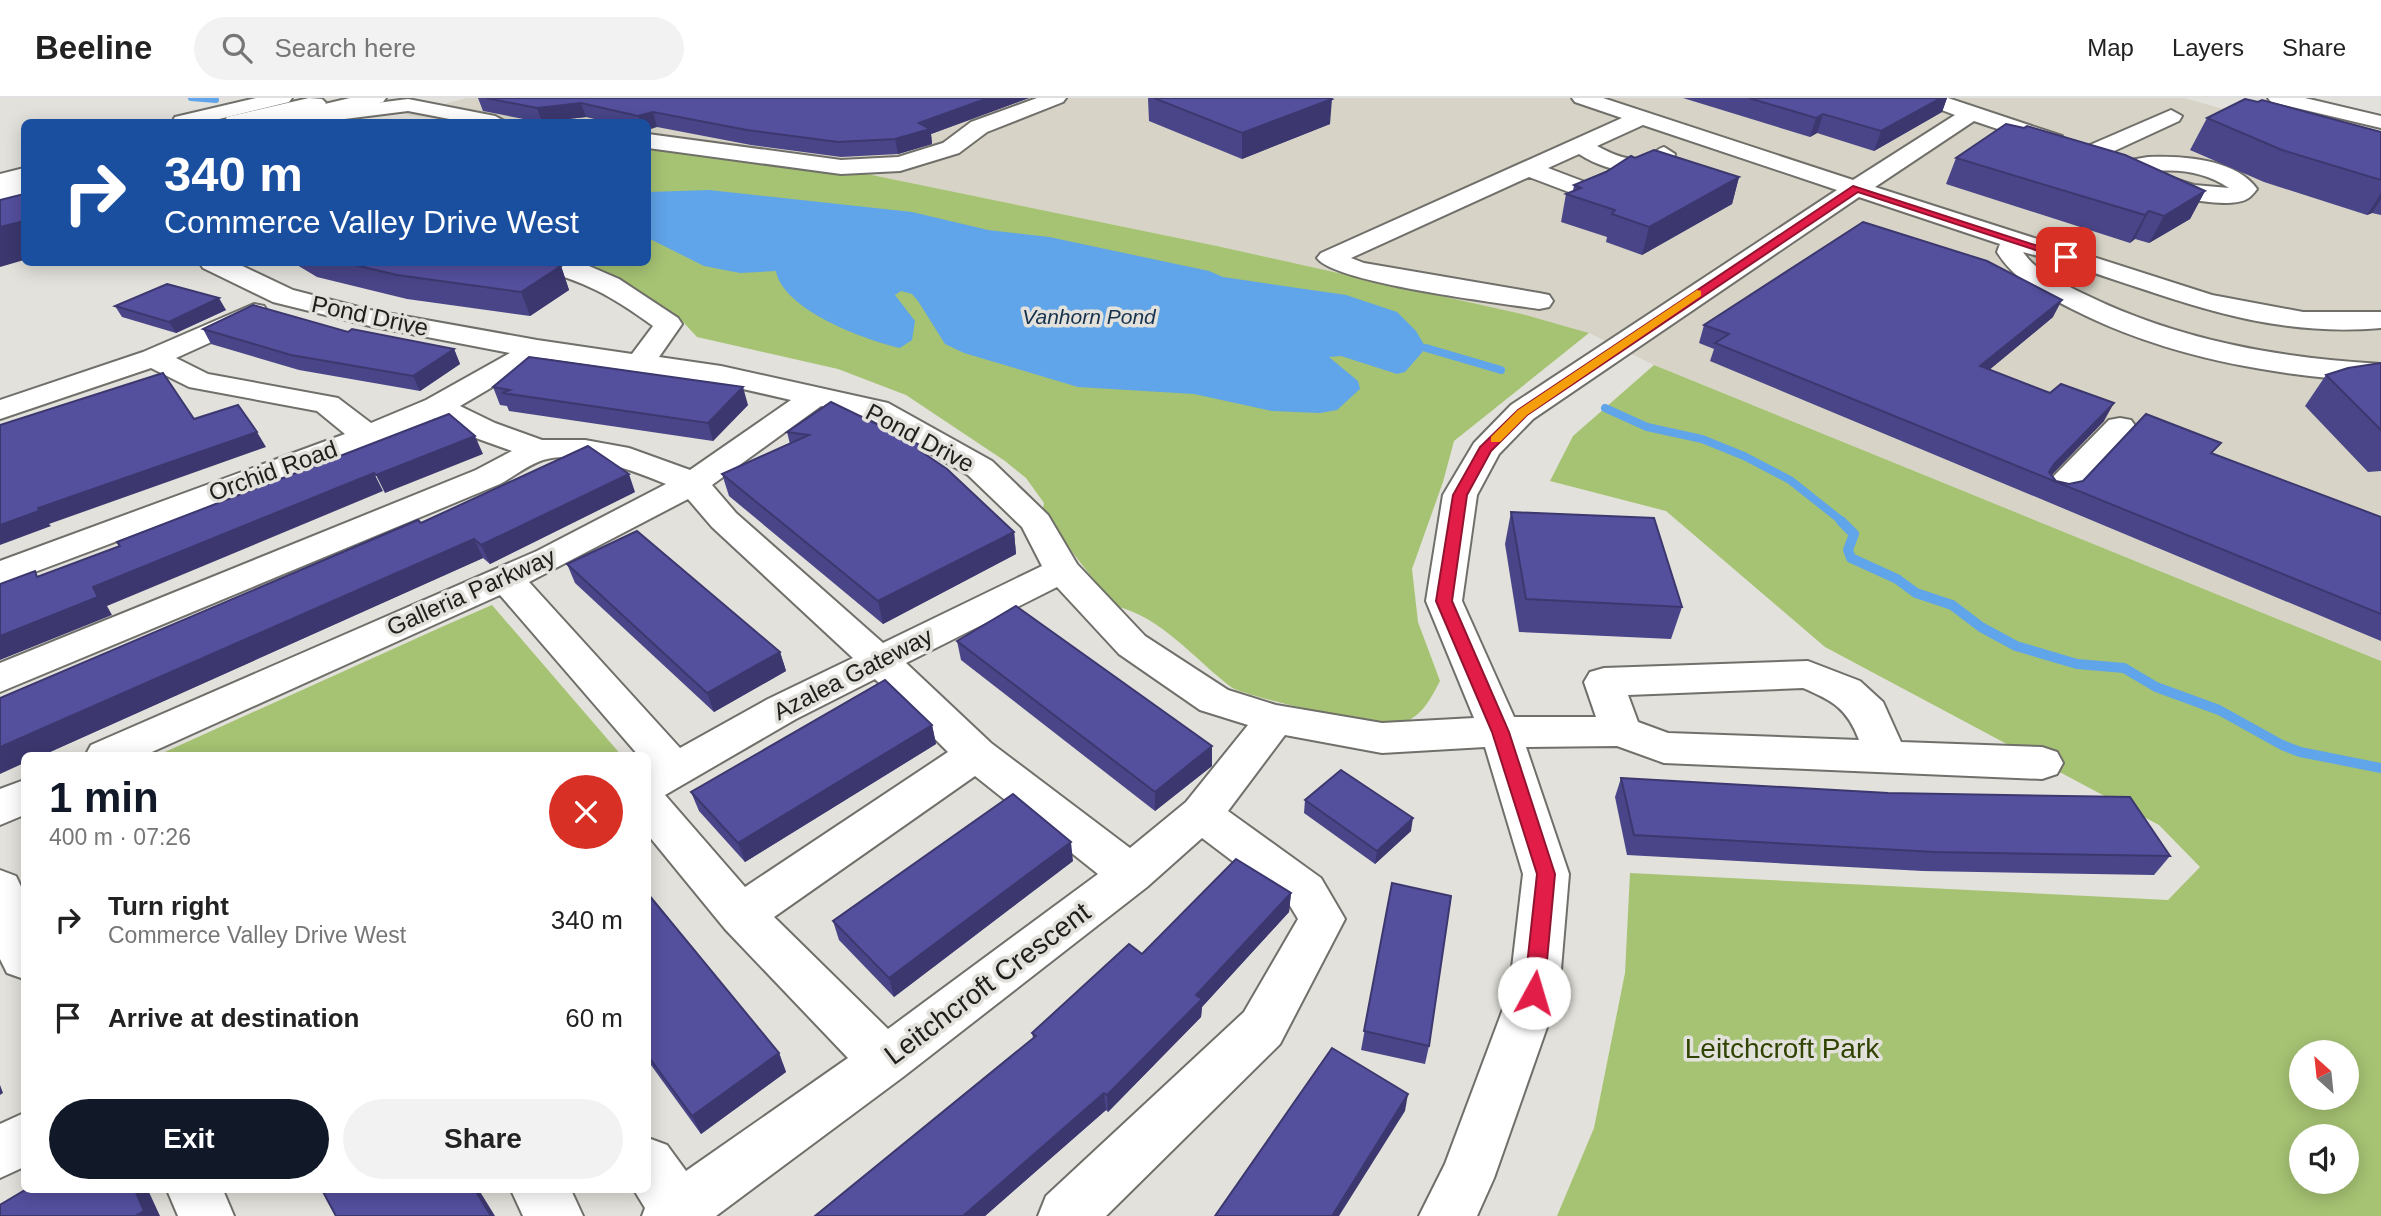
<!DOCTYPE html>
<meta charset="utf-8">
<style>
body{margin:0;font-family:Arial,sans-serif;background:#f2f2f2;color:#222;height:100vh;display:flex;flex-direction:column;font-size:26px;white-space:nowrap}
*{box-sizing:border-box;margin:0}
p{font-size:23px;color:#767676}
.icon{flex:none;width:38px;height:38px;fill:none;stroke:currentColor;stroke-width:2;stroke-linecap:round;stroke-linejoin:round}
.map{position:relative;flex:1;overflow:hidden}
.details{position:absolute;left:21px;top:654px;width:630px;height:441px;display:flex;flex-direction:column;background:#fff;border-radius:10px;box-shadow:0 4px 18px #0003}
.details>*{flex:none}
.top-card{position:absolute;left:21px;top:21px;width:630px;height:147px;border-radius:10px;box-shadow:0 4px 18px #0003;background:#1a4fa0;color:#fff;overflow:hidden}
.needle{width:46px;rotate:333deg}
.fabs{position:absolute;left:2289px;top:942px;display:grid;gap:14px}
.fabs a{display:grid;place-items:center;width:70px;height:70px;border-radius:50%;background:#fff;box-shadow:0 4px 18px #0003;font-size:35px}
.pin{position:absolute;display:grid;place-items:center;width:60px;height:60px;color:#fff;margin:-30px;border-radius:14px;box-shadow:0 4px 10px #0006}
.me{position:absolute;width:77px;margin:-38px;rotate:6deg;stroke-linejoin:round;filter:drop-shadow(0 0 5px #0008)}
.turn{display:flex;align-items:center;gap:24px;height:147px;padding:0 28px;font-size:32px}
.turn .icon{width:91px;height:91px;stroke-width:2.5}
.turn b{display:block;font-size:49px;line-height:60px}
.round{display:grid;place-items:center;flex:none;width:74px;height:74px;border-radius:37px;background:#f2f2f2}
.head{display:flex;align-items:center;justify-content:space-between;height:119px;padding:0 28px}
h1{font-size:42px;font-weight:600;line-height:52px;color:#111827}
.cta{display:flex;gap:14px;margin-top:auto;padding:14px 28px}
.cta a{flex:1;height:80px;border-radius:42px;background:#111827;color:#fff;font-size:28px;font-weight:600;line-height:80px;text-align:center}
.cta a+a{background:#f2f2f2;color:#222}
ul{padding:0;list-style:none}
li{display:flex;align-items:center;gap:21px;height:98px;padding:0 28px}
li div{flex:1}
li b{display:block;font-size:26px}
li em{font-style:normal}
header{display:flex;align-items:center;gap:42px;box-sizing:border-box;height:98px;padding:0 35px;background:#fff;border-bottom:2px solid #e0e0e0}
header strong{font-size:33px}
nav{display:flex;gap:38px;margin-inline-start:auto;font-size:24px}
.search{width:490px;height:63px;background:#f2f2f2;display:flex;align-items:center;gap:18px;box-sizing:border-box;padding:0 24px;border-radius:38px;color:#767676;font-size:26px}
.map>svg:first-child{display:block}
.built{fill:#d7d4c7}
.green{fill:#a6c373;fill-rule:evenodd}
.water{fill:#60a4e9}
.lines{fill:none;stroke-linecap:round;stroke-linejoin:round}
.stream-far2{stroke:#60a4e9;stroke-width:6}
.stream-far1{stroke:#60a4e9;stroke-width:8}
.stream{stroke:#60a4e9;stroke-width:10}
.minor-casing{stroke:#706f6a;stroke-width:4}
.major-casing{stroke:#706f6a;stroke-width:4}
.minor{fill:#fff;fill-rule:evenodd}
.major{fill:#fff;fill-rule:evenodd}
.wall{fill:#494588}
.shaded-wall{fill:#3c386f}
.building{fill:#55509e;stroke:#3c386f;stroke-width:2}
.route{fill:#e11d48;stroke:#92132f;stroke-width:2}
.slow{fill:#f59e0b}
.labels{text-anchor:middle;stroke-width:7;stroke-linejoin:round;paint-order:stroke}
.far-water-label{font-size:21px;font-style:italic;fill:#15314d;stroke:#e2e1db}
.street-label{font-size:24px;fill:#1f1f1c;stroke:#e2e1db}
.near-street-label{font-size:28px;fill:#1f1f1c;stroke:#e2e1db}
.near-park-label{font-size:28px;fill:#304300;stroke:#e2e1db}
</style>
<header>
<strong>Beeline</strong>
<div class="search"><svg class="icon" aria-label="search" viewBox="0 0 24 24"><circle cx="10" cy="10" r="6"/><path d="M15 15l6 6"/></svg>Search here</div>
<nav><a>Map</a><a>Layers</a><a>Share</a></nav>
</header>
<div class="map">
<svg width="2381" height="1118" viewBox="0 0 2381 1118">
<rect width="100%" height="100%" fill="#e2e1db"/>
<!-- built -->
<polygon class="built" points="466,0 2184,0 2381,55 2381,563 1654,267 1589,235 1522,216 1217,148 867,76 648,48 648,24 466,24 405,17"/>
<!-- green -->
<g class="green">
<path d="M 648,48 L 867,76 L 1217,148 L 1522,216 L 1589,235 L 1454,343 L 1443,384 L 1412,471 L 1418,524 L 1440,583 C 1431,600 1422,619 1402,625 C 1384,630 1245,599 1231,589 C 1194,561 1160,517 1114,508 L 1042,415 L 1044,405 L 1026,380 L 1005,363 L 906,297 L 838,271 L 697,239 L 684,225 L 586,165 L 648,164 Z"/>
<path d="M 1654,267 L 2381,563 L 2381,1118 L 1557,1118 L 1594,1030 L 1625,875 L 1630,775 L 2168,802 L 2200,769 L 2159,727 L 1825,549 L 1666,413 L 1550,383 L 1573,338 ZM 2301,954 L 2347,954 L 2347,999 L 2301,999 ZM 2301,1038 L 2347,1038 L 2347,1083 L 2301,1083 Z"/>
<polygon points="492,507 622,658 156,658 446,527"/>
</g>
<!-- water -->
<path class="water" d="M 709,92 L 912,114 L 988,132 L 1049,139 L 1209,173 L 1223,179 L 1346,197 L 1397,214 L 1416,233 L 1426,250 L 1405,274 L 1397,276 L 1341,258 L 1329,259 L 1358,283 L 1360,291 L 1337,312 L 1320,315 L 1272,313 L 1194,296 L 1078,289 L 964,255 L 945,246 L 918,203 L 912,196 L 901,193 L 895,197 L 915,223 L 912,242 L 900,250 C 865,242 783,212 776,173 L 740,175 L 704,168 L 648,140 L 648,94 Z"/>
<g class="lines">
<!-- stream-far2 -->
<polyline class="stream-far2" points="191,0 216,2"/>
<!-- stream-far1 -->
<g class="stream-far1">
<polyline points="1426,250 1501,272"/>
<polyline points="1605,310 1647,329 1702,341 1744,358 1790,382 1843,424"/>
</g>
<!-- stream -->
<polyline class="stream" points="1841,423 1854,436 1848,452 1851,460 1897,481 1916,495 1952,507 1981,529 2016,548 2077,566 2124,570 2156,589 2219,612 2282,647 2300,654 2381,670"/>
<!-- minor casing -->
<g class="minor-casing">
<g id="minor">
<polygon points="309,0 322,1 326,5 322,9 306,14 408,1 495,18 506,24 465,24 408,13 321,24 281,24 281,19 260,24 224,24 227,19"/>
<polygon points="1037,0 1066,0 1063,4 987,34 959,55 900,73 841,76 648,50 648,36 841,62 898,59 943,45 971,24"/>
<path d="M 1572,0 L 1603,0 L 1853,82 L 1955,17 L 1920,4 L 1917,0 L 1948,0 L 2062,38 L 2065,43 L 2054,50 L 1974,23 L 1875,89 L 2212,197 L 2303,214 L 2381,214 L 2381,230 C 2244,242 2148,186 2023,154 C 2037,175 2062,185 2084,196 C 2178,242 2277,260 2381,266 L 2381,284 C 2275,278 2168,260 2072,211 C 2042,196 2015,183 1997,154 L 2000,146 L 1859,99 L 1533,321 L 1499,356 L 1477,397 L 1462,503 L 1514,619 L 1596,619 L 1584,584 L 1590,574 L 1604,570 L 1808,563 L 1860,583 L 1883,604 L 1901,644 L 2042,649 L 2057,654 L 2063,665 L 2057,676 L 2042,681 L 1664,665 L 1617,648 L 1526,649 L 1569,776 L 1559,895 L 1494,1080 L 1477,1118 L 1419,1118 L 1445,1066 L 1509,895 L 1523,776 L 1485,649 L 1382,655 L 1285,637 L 1228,713 L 1321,780 L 1345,821 L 1280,946 L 1106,1118 L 1038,1118 L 1046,1098 L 1244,914 L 1298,821 L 1289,806 L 1202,740 L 1147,789 L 903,979 L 716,1118 L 642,1118 L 645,1110 L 634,1092 L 648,1092 L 648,1040 L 667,1047 L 686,1073 L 848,960 L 725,831 L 648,737 L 648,658 L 639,658 L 500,497 L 143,658 L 85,658 L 91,647 L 537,453 L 666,386 C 634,373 578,351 543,362 C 528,367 513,379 500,386 L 0,594 L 0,565 L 476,372 L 512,353 L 473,339 L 436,320 L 379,345 L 0,487 L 0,463 L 345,336 L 317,313 L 189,289 L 151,270 L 0,321 L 0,302 L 143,254 L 254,206 L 264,208 L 268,214 L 264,220 L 176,260 L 208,276 L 338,300 L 371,325 L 426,302 L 510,255 L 370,228 L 273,204 L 203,170 L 199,164 L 234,164 L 293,192 L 370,212 L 537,242 L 632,256 L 653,228 C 612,198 583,182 533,170 L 529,164 L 578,164 L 589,168 L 619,181 L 678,220 L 682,226 L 659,259 L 721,268 L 888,305 L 992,363 L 1048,417 L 1077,466 L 1145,538 L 1228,592 L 1276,607 L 1382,625 L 1474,620 L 1426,503 L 1443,397 L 1474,345 L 1511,307 L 1837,92 L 1643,27 L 1597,48 C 1612,56 1632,66 1649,58 C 1655,55 1657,51 1664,49 L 1675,56 L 1673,64 C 1641,79 1609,75 1579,56 L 1548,70 L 1598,89 L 1602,94 L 1598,99 L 1582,99 L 1529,79 L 1351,160 L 1364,165 L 1539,195 L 1549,197 L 1553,203 L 1549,209 L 1539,211 C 1501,205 1334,185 1317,160 L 1321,155 L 1622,20 L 1575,4 ZM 542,260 L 721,286 L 791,302 L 690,372 L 629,350 L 585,342 L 542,342 L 495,325 L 460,308 ZM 821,308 L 867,319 L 968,377 L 1022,429 L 1042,468 L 883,545 L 736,415 L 712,387 ZM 688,401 L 712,429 L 853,560 L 768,601 L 680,650 L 529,484 ZM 1057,489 L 1119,556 L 1200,612 L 1248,627 L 1186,704 L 1130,750 L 991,645 L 906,565 ZM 875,581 L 948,654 L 745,789 L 665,697 L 796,621 ZM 1803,590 C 1833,603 1847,610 1859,642 L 1668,635 L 1638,624 L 1628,597 ZM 975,678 L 1098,776 L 888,931 L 774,819 Z"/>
<polygon points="2171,12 2182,18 2179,23 2099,60 2091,62 2080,55 2083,50"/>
<path d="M 2148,59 C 2181,58 2235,60 2257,91 C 2254,95 2250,100 2245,102 C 2226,111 2152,98 2140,81 L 2144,76 L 2152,74 L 2194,87 L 2229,90 C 2208,76 2183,71 2159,73 C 2147,73 2136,76 2125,73 L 2121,68 L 2125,63 Z"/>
<polygon points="24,70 24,84 0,90 0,76"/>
<polygon points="2120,320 2131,322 2136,329 2131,336 2070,400 2058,403 2046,400 2041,393 2046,386 2109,322"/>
<polygon points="24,682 24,717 0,727 0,691"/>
<polygon points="0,772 16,778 24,795 24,881 7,875 0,861"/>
<polygon points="24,1015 24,1069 0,1080 0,1026"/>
<polygon points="167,1092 223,1092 234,1118 178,1118"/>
<polygon points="511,1092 571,1092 583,1118 523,1118"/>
</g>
</g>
<!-- major casing -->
<g class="major-casing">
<g id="major">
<polygon points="256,0 292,0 289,4 207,24 172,24 175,19"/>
<polygon points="350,0 386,0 383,4 302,24 267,24 270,19"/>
<polygon points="2268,0 2305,0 2381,18 2381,30 2271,4"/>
<polygon points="24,82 24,96 0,102 0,88"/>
</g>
</g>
<!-- minor -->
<use href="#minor" class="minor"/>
<!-- major -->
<use href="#major" class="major"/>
</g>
<!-- wall -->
<g class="wall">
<polygon points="478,0 1029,0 931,36 932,46 898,56 841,59 751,47 657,29 648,24 607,24 586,19 539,24 483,13"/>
<polygon points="1148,0 1330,0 1330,26 1242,61 1149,23"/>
<polygon points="1683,0 1947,0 1942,14 1874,53 1817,35 1810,39"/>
<polygon points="2207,20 2381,34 2381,117 2372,115 2367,117 2264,84 2190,52"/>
<polygon points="1635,60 1739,79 1732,106 1642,157 1606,144 1607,139 1561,124 1566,96 1573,93 1574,87"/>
<polygon points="1956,60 2205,93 2190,121 2149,145 2135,141 2130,145 1946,86"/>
<polygon points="292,164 534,164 561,168 569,192 530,218 407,201 317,179"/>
<polygon points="115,208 226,212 176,235 122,219"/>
<polygon points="2053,219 1989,272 2104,323 2051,377 2056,383 2069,386 2214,356 2381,419 2381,543 1710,263 1714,251 1699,245 1704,227"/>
<polygon points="203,231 348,234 454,251 460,266 420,293 299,272 211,246"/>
<polygon points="2381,265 2381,373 2368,374 2305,308 2326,277"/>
<polygon points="493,289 748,307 713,343 509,313 507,308 500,307"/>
<polygon points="787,334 920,347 922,354 1014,434 1016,456 883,526 729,398 722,376 790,346"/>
<polygon points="635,394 490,466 483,460 41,658 24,658 421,425"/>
<polygon points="1511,414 1682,509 1671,541 1519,534 1505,446"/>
<polygon points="567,466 780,554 786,573 714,614 575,485"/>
<polygon points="957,543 1212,648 1212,668 1155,713 961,562"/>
<polygon points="932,627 936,646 745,764 699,713 691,694"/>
<polygon points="1621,680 2170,758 2154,777 1923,773 1627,757 1615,699"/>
<polygon points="1305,702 1411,733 1375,766 1304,715"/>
<polygon points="1073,763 894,899 839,842 833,823"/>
<polygon points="1392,785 1429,948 1425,966 1361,952"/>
<polygon points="1291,795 1289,814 1202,909 1201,919 1108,1014 1106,1012 985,1118 815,1118 1033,940 1032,935 1142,856"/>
<polygon points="648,796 779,955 786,974 701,1036 648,963"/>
</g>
<!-- shaded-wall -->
<g class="shaded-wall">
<polygon points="988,0 1029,0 931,36 932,46 898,56 895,41 919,25"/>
<polygon points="1941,0 1947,0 1942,14 1874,53 1881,33"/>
<polygon points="1332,1 1330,26 1242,61 1242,35"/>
<polygon points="581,5 586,19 542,24 537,10"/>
<polygon points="653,14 657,29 648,32 648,24 640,24 638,18"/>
<polygon points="1823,16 1817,35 1810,39 1816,20"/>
<polygon points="1739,79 1732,106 1642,157 1649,129"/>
<polygon points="2205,93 2190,121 2149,145 2164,118"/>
<polygon points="2381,95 2381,101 2372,115 2367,117"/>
<polygon points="2149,113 2135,141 2130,145 2145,117"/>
<polygon points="24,123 24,162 0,169 0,129"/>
<polygon points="561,168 569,192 530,218 521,194"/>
<polygon points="219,200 226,212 176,235 169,224"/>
<polygon points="2062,202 2053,219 1971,287 1980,268"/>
<polygon points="454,251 460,266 420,293 413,278"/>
<polygon points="743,289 748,307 713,343 708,325"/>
<polygon points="2114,305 2104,323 2048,381 2046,380 2054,366"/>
<polygon points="257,334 266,349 49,426 51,428 0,447 0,427 38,410"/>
<polygon points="475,338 483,356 385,395 376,377"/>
<polygon points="374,375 383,393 107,508 112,517 0,562 0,538 93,489"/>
<polygon points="629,376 635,394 490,466 481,447"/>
<polygon points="1014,434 1016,456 883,526 878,503"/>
<polygon points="474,441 483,460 41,658 24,658 24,665 0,676 0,649"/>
<polygon points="780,554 786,573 714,614 707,595"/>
<polygon points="932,627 936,646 745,764 738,745"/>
<polygon points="1212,648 1212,668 1155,713 1155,694"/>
<polygon points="1413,720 1411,733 1375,766 1377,753"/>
<polygon points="1071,744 1073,763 894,899 889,880"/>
<polygon points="1291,795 1289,814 1202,909 1201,919 1108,1014 1107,997 1196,897"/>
<polygon points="779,955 786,974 701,1036 692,1018"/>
<polygon points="0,987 3,995 0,997"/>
<polygon points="1104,995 1106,1012 985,1118 963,1118"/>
<polygon points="1408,996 1405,1013 1339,1118 1332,1118"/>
<polygon points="135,1092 148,1092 160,1118 135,1118"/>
<polygon points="475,1092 479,1092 495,1118 491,1118"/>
</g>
<!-- building -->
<g class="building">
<polygon points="486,0 988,0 919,25 930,31 895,41 838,44 747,32 653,14 638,18 581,5 537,10"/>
<polygon points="1154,0 1330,0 1332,1 1242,35"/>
<polygon points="1749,0 1941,0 1881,33 1823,16 1816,20"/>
<polygon points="2245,1 2258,4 2262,2 2381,34 2381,82 2282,52 2207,20"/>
<polygon points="2006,26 2024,30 2027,28 2125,57 2205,93 2164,118 2149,113 2145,117 1956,60"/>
<polygon points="1654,52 1739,79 1649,129 1612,116 1615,112 1566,96 1581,90 1574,87 1606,74 1631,58 1635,60"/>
<polygon points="24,96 24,123 0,129 0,102"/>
<polygon points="1863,124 1987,163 2062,202 1980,268 2050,295 2061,286 2114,305 2054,366 2049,374 2056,383 2069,386 2083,383 2146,316 2221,345 2211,355 2381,419 2381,516 1715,245 1729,236 1704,227"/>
<polygon points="342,164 534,164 561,168 521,194 397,177"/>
<polygon points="167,186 219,200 169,224 115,208"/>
<polygon points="253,207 348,234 352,231 454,251 413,278 291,257 203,231"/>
<polygon points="529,259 743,289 708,325 502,295 510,292 493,289"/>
<polygon points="2381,265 2381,332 2326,277 2348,270"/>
<polygon points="163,275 194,321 238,307 257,334 38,410 39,413 0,427 0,327"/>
<polygon points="831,304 920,347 919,352 947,371 1014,434 878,503 722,376 809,337 787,334"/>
<polygon points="449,316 475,338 376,377 374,375 93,489 98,499 0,538 0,486 35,473 37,479 120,448 117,444"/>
<polygon points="588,348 629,376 481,447 474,441 0,649 0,600 418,422 421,425"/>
<polygon points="1511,414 1654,420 1682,509 1526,501"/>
<polygon points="637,433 780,554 707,595 567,466"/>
<polygon points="1016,508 1212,648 1155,694 957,543"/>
<polygon points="885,582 932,627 738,745 691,694"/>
<polygon points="1341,672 1413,720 1377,753 1305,702"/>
<polygon points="1621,680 1888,695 2130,699 2170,758 1935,754 1634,737"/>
<polygon points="1013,696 1071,744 889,880 833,823"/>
<polygon points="1236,761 1291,795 1196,897 1202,901 1107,997 1104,995 963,1118 815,1118 1036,938 1032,935 1129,846 1142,856"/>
<polygon points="1392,785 1451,798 1429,948 1364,933"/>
<polygon points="648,796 779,955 692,1018 648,958"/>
<polygon points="1332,950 1408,996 1332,1118 1215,1118"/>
<polygon points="25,1092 135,1092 144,1113 135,1118 0,1118 0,1107"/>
<polygon points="322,1092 475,1092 491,1118 336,1118"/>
</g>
<!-- route -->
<polygon class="route" points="1853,88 2072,159 2063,161 1858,94 1527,317 1491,353 1467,397 1452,503 1509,634 1555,776 1544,895 1541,901 1534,904 1527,901 1524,895 1537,776 1492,634 1436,503 1453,397 1480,349 1518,312"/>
<!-- slow -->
<polygon class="slow" points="1697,192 1701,193 1701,198 1527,317 1500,344 1491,344 1491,339 1518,312"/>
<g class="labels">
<!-- far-water labels -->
<g class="far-water-label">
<text x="1089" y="226">Vanhorn Pond</text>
</g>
<!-- street labels -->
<g class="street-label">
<text transform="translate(370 218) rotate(12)" y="8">Pond Drive</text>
<text transform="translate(920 340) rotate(28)" y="8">Pond Drive</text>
<text transform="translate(273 373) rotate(-20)" y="8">Orchid Road</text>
<text transform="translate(471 494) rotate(-24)" y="8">Galleria Parkway</text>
<text transform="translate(853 576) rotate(-27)" y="8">Azalea Gateway</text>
</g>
<!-- near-street labels -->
<g class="near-street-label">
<text transform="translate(987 885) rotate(-37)" y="10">Leitchcroft Crescent</text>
</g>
<!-- near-park labels -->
<g class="near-park-label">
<text x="1782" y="960">Leitchcroft Park</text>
</g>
</g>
</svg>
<div class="fabs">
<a><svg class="needle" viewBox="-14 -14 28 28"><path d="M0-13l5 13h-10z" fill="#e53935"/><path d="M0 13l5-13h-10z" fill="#767676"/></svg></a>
<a><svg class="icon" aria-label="sound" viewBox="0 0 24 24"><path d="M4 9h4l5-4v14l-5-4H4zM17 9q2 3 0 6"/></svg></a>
</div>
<div class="pin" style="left:2066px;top:159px;background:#d93025"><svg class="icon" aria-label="arrive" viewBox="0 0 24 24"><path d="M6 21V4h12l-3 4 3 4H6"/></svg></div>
<svg class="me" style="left:1534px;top:895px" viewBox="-20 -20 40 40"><circle r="19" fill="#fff"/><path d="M0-13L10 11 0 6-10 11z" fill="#e11d48"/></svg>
<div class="top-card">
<div class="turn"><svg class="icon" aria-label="right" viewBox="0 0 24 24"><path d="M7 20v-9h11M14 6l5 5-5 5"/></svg><div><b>340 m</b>Commerce Valley Drive West</div></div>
</div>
<section class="details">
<div class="head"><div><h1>1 min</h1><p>400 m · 07:26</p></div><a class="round" style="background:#d93025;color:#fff"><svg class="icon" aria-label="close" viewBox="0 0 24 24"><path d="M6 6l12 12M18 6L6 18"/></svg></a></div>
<ul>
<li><svg class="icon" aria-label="right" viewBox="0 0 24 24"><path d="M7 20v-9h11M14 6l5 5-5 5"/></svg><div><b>Turn right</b><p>Commerce Valley Drive West</p></div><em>340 m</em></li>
<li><svg class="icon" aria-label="arrive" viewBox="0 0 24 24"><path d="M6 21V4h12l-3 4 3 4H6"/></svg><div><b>Arrive at destination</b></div><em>60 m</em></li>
</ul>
<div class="cta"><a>Exit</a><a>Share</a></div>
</section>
</div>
